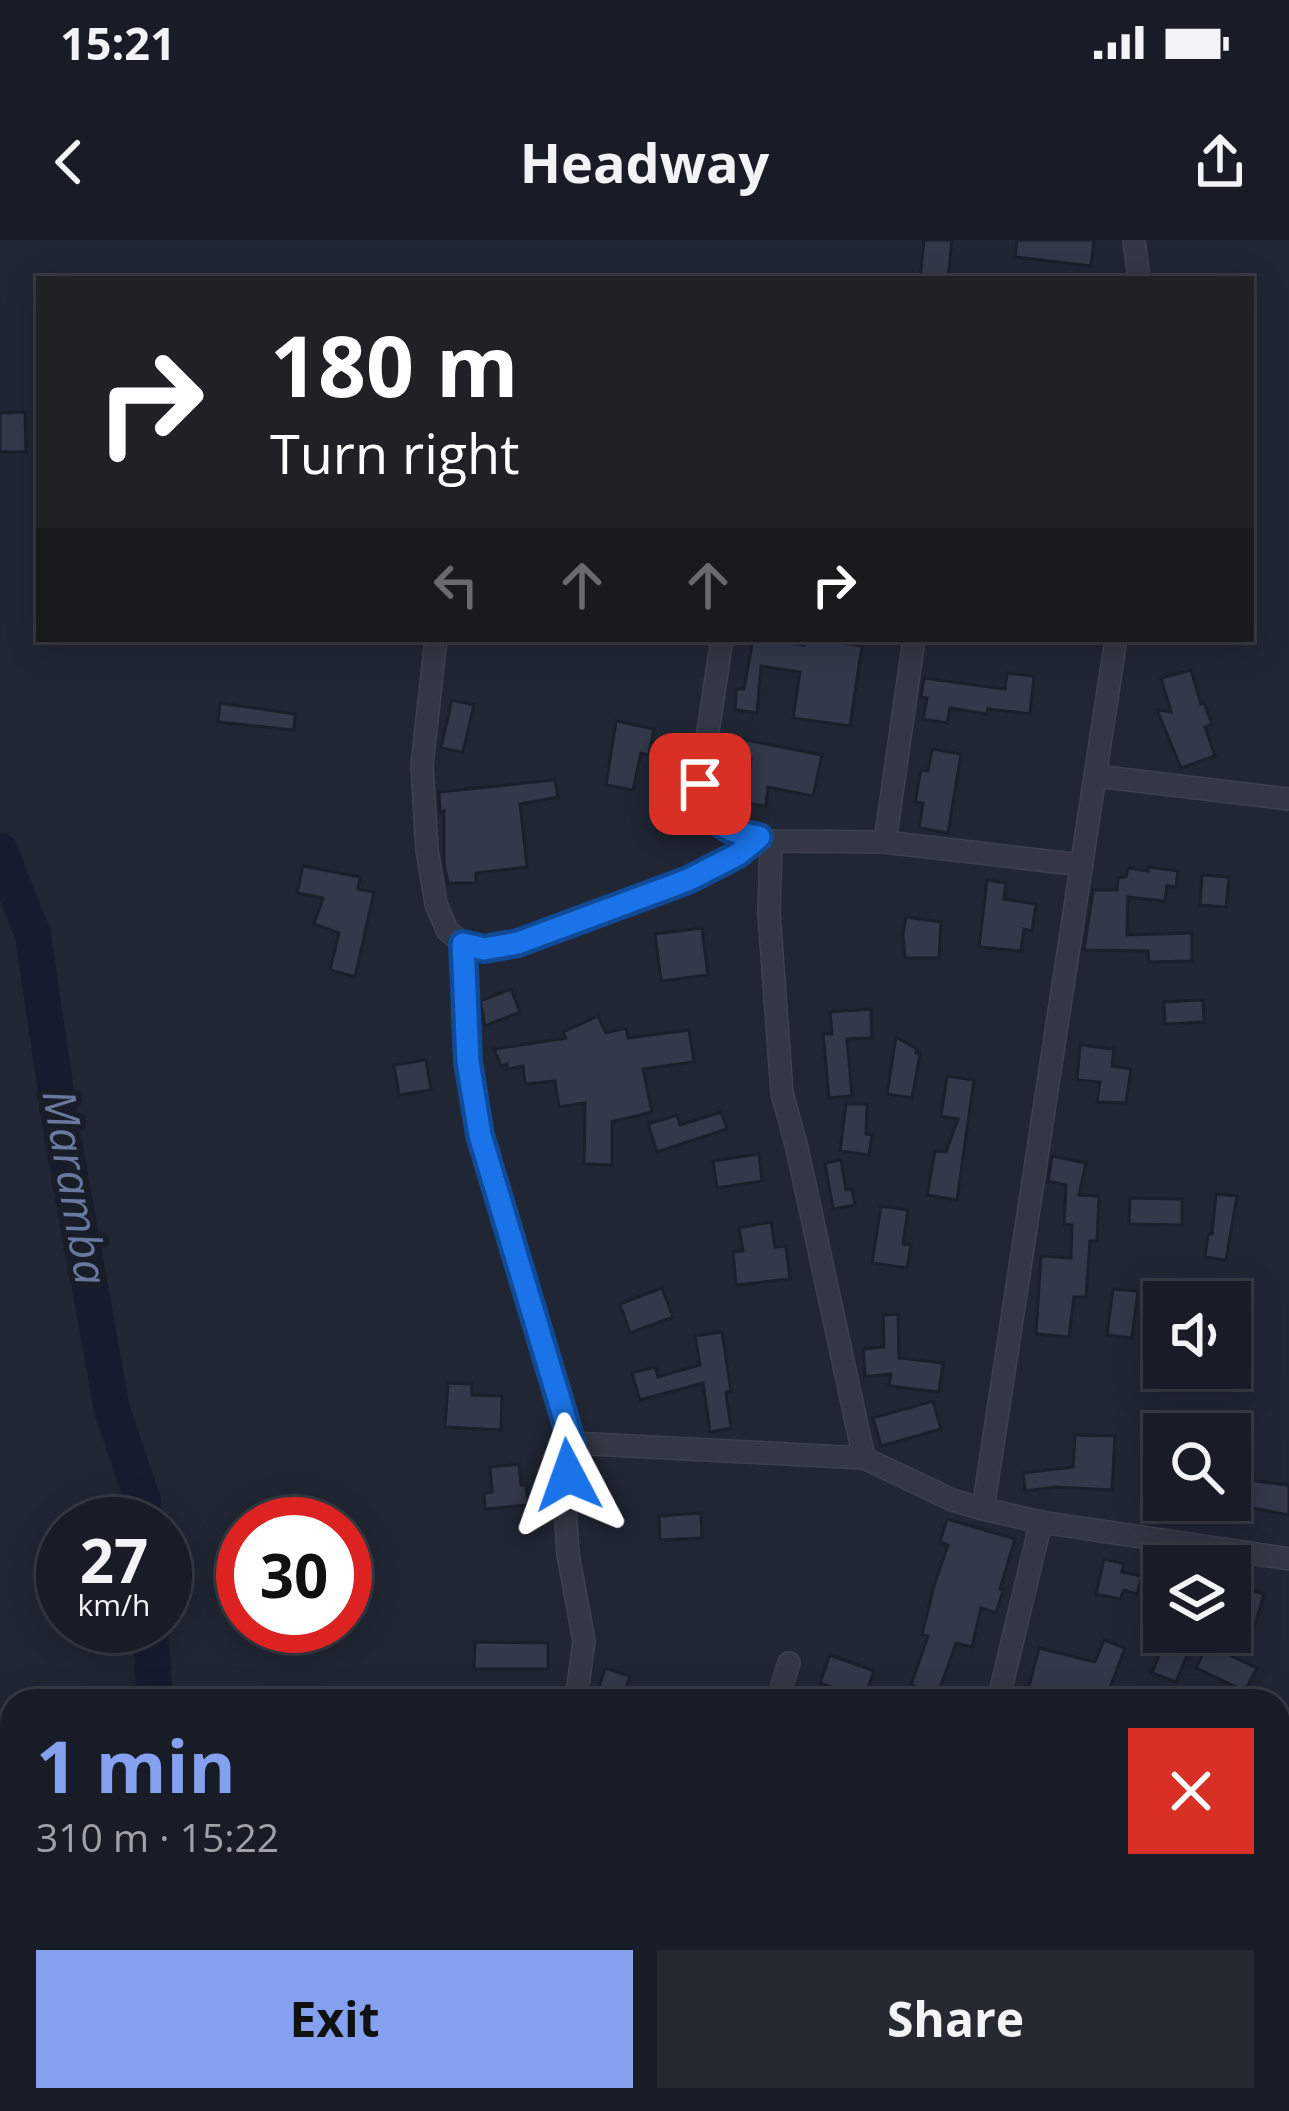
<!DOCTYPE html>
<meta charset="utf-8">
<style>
body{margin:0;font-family:"Open Sans",sans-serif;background:#252932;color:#f1f3f6;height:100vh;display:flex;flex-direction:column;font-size:45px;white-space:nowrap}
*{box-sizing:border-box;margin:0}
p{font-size:39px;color:#9fa1a7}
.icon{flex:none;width:66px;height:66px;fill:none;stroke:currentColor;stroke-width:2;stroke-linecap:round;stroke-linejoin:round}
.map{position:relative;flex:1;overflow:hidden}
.side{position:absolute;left:0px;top:1449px;width:1290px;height:423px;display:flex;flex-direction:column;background:#181c26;border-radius:36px 36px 0 0;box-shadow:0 6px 30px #0003,0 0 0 3px #363a43}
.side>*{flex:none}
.guide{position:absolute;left:36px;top:36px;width:1218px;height:366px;border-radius:0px;box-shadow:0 6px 30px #0003,0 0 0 3px #363a43;background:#202124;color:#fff;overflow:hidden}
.buttons{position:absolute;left:1143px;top:1041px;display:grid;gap:24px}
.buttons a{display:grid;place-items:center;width:108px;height:108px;border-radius:0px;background:#181c26;box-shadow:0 6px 30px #0003,0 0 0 3px #363a43;font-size:60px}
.speed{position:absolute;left:36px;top:1257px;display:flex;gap:24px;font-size:60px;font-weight:700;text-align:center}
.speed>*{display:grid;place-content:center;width:156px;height:156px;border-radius:50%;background:#181c26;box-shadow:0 6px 30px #0003,0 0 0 3px #363a43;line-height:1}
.speed small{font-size:30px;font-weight:400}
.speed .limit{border:18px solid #d22;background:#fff;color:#111}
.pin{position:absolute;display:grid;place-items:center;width:102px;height:102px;color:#fff;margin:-51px;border-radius:24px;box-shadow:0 6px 18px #0006}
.me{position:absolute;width:132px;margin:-66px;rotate:356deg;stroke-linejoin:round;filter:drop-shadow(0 0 9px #0008)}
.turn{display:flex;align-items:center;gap:42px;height:252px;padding:0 36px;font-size:54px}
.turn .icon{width:156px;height:156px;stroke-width:2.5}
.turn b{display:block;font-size:84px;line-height:102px}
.lanes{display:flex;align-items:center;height:114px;padding:0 36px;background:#0003;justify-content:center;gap:60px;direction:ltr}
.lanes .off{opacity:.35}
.round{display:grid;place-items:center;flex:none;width:126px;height:126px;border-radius:0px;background:#252932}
.head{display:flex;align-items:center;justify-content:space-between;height:204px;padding:0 36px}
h1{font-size:72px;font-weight:700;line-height:90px;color:#85a0ee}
.button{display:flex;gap:24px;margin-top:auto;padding:24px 36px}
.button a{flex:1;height:138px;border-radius:0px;background:#85a0ee;color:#111;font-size:48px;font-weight:700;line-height:138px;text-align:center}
.button a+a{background:#252932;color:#f1f3f6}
.status{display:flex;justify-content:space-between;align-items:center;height:84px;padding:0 60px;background:#181c26;direction:ltr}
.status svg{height:33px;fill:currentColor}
header{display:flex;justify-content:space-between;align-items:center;height:156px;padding:0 36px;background:#181c26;font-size:54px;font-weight:700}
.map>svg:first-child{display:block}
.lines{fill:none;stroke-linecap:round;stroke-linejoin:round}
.river{stroke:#151c2f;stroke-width:36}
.building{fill:#33394a;stroke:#1b1f2a;stroke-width:3}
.minor-casing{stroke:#3d414d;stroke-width:24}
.minor{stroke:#333844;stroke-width:21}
.route-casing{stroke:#114b97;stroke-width:30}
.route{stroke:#1a73e8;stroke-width:21}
.labels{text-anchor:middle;stroke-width:12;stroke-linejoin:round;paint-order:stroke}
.water-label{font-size:45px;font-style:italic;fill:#69789e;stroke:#191d28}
</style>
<div class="status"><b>15:21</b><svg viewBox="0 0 49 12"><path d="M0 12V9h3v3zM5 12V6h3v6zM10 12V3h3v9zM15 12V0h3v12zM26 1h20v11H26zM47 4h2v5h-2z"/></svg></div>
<header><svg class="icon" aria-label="back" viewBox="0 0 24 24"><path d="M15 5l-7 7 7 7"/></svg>Headway<svg class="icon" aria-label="share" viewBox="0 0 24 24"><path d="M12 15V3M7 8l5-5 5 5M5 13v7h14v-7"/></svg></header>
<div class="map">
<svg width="1289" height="1871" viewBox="0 0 1289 1871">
<rect width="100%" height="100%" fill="#202633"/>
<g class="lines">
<!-- river -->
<g class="river">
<polyline points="0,611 33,695 61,885 112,1170 143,1261 144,1284"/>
<polyline points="150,1386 155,1461"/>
<polyline points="181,1860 184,1871"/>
</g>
</g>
<!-- building -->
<g class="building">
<polygon points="924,0 952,0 948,39 920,39"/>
<polygon points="1017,0 1094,0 1091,26 1015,17"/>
<polygon points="25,172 26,212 0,212 0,173"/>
<polygon points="753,399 805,405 806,399 815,399 862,406 850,486 793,478 800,432 761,426 757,473 735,470 736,449 744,449"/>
<polygon points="1191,430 1201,464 1204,463 1212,484 1205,487 1215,516 1181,528 1157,470 1171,472 1161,438"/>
<polygon points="1007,433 1034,436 1030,474 988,469 987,474 950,468 947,483 923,479 927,458 921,457 924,438 1005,449"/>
<polygon points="452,460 474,465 463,512 441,508"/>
<polygon points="220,463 295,474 294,490 218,482"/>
<polygon points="616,481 654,489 649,515 641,513 633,550 606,545"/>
<polygon points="726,496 822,515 813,556 768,547 766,566 744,563 751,519 724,516"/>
<polygon points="932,509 961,514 948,593 919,588 923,563 915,562 921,530 928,531"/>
<polygon points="555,540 558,557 520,564 527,627 476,633 476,643 448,643 444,623 444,571 440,572 439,552"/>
<polygon points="303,626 360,637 358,649 374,652 355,737 330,730 339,693 314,684 323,658 297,653"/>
<polygon points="1148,627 1178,631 1176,647 1167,646 1165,661 1128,657 1127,695 1192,693 1192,721 1149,722 1148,711 1084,710 1093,650 1117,650 1118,638 1126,637 1128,628 1148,631"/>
<polygon points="1202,635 1229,637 1226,667 1200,665"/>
<polygon points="987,640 1006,643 1004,659 1036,664 1032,691 1024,689 1021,711 979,707"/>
<polygon points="906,677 941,682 939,718 905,718 903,694"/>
<polygon points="702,688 708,735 661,741 655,694"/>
<polygon points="511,749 520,772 485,786 480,761"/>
<polygon points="1203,760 1204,782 1165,784 1164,762"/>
<polygon points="871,769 872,798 847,799 852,856 829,858 823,794 832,794 830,772"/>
<polygon points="598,776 606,793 626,788 628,798 689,790 694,822 643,829 652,872 612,882 612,925 584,924 585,863 559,867 555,841 525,844 523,826 507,829 507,824 501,826 494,809 566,798 563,792"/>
<polygon points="896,797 917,809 916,813 920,814 912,858 887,854"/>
<polygon points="1080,805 1114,809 1112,826 1131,829 1126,863 1097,862 1100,842 1077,840"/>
<polygon points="426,820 431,850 399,855 394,825"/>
<polygon points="947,836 974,840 957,960 927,955 935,911 946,912 958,879 941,876"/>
<polygon points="846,864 867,864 866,894 872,895 869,915 840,911"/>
<polygon points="721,872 727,889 657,912 648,884 677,875 680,885"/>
<polygon points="759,914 762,941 717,948 713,921"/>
<polygon points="1052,916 1086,923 1079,955 1099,956 1097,1001 1090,1001 1086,1057 1074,1057 1069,1097 1036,1094 1041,1016 1071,1018 1072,985 1064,984 1066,945 1048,941"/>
<polygon points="841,920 846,950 852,949 855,965 833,969 825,923"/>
<polygon points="1216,954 1237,956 1226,1020 1205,1017 1208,994 1212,994"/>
<polygon points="1130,958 1182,959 1182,985 1129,984"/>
<polygon points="881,966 908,970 903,1004 911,1005 907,1028 872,1023"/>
<polygon points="771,982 775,1007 786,1006 790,1039 736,1045 733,1012 743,1011 739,988"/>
<polygon points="662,1048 673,1077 630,1093 620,1064"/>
<polygon points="1113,1049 1138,1051 1132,1098 1107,1095"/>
<polygon points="898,1074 899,1118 943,1123 939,1152 889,1146 891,1134 865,1137 863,1109 884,1107 883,1075"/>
<polygon points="722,1092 731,1151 726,1152 731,1188 710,1192 703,1143 640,1160 632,1133 655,1127 658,1137 700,1125 695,1096"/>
<polygon points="448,1143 472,1144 472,1155 502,1156 501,1190 445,1187"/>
<polygon points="933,1161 941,1189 881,1206 873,1178"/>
<polygon points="1075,1195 1115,1196 1112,1250 1056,1247 1025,1251 1023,1233 1073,1227"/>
<polygon points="519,1224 521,1245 526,1245 528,1265 485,1269 484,1253 492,1252 490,1227"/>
<polygon points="1230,1238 1289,1245 1289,1275 1230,1264"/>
<polygon points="701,1273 702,1298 660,1300 659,1276"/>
<polygon points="947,1279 1015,1299 1000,1349 1003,1350 996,1373 981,1368 972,1407 956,1403 938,1454 911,1445 928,1396 922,1395 934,1346 948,1305 940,1302"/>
<polygon points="1104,1319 1124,1324 1122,1332 1142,1336 1137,1354 1124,1350 1120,1359 1096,1354"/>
<polygon points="1236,1346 1264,1354 1254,1388 1230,1381 1230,1365"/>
<polygon points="1104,1400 1125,1408 1105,1461 1025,1461 1039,1408 1095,1422"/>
<polygon points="1165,1401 1189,1410 1176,1442 1152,1433"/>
<polygon points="475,1402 548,1403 548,1429 474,1429"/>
<polygon points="1207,1405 1257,1428 1245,1451 1196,1428"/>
<polygon points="830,1415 874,1431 864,1459 820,1443"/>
<polygon points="605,1428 630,1436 622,1461 595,1461"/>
</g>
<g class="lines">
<!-- minor casing -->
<g class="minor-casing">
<g id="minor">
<polyline points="1134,0 1139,39"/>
<polyline points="436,399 422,525 427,610 436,664 447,690 463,704 468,822 480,895 572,1203 565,1267 568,1314 584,1401 576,1461"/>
<polyline points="722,399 700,544 708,568 728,592 771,601 885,602 1082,625"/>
<polyline points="1116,399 983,1269 1041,1282 1289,1319"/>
<polyline points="1096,536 1289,559"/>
<polyline points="771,601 769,673 782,853 797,908 864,1218"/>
<polyline points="885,602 914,399"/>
<polyline points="463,704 484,709 518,703 689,640 737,615 759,597"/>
<polyline points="572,1203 864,1218 952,1260 983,1269"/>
<polyline points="777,1461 789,1423"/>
<polyline points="998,1461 1041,1282"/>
<polyline points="0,1679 11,1678"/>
<polyline points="574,1860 615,1871"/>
<polyline points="471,1871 473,1860"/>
<polyline points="650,1871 654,1860"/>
<polyline points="866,1871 869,1860"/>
</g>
</g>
<!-- minor -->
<use href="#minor" class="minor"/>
</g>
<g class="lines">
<!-- route casing -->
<g class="route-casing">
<path id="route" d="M 568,1235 L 572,1203 L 480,895 L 468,822 L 463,704 L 484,709 L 518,703 L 688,640 L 737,615 L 759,597 C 718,590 713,582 700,544"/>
</g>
<!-- route -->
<use href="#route" class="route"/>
</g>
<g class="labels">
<!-- water labels -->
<g class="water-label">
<text transform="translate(75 947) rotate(80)" y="16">Maramba</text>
</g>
</g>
</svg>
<div class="buttons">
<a><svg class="icon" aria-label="sound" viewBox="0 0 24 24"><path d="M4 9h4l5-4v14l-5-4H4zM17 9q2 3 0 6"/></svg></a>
<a><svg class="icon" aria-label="search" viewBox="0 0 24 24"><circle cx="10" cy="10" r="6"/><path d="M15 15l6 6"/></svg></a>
<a><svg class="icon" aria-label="layers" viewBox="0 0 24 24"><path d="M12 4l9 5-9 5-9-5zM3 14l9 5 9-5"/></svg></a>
</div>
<div class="speed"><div>27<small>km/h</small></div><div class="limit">30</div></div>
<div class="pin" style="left:700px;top:544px;background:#d93025"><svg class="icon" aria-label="arrive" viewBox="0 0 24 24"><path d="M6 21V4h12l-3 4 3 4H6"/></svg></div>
<svg class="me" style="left:568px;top:1235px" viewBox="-20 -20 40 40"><path d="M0-17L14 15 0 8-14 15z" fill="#1a73e8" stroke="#fff" stroke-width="4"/></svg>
<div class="guide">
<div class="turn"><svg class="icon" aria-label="right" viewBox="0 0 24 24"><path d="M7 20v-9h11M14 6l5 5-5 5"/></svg><div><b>180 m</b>Turn right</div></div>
<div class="lanes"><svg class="icon off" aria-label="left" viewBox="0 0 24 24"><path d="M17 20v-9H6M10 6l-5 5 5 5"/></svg><svg class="icon off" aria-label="ahead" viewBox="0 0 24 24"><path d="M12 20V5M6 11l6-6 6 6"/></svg><svg class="icon off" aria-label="ahead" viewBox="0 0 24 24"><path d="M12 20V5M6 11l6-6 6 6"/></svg><svg class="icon" aria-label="right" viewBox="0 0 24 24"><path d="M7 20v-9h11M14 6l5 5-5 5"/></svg></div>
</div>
<section class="side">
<div class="head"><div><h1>1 min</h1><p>310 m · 15:22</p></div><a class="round" style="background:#d93025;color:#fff"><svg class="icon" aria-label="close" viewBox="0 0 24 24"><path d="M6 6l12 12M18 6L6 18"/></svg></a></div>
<div class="button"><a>Exit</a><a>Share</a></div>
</section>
</div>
